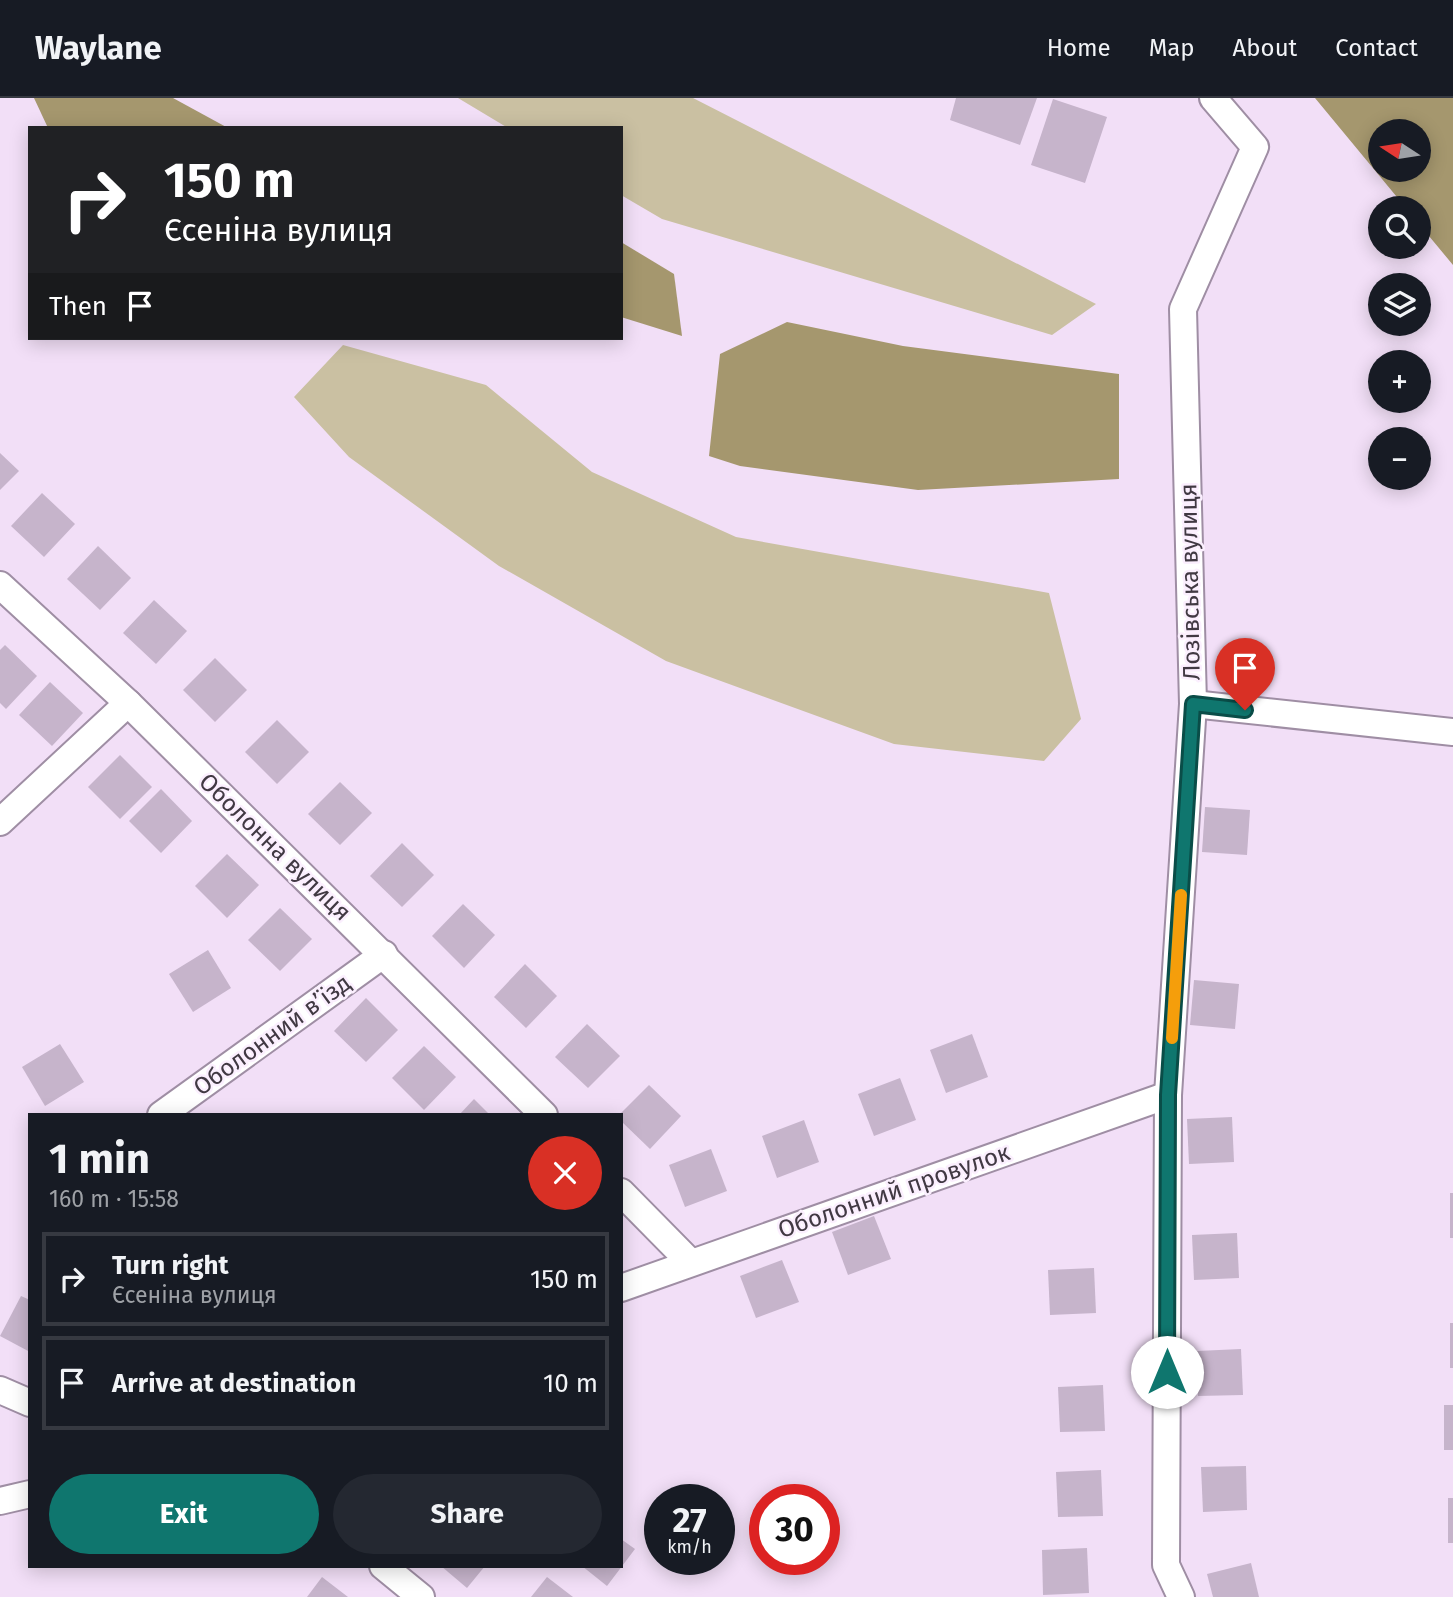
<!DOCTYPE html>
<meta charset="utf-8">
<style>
body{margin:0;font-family:"Fira Sans",sans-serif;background:#242831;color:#f1f3f6;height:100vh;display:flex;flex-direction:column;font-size:26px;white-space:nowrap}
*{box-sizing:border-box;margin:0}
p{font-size:23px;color:#9ea1a6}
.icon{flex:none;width:38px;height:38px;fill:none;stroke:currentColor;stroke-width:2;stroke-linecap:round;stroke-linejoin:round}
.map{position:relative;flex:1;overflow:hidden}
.details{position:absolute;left:28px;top:1015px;width:595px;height:455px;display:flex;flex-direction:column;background:#171b24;border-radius:0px;box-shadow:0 4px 18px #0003}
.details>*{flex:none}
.banner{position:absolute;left:28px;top:28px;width:595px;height:214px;border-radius:0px;box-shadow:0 4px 18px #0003;background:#202124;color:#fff;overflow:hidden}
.needle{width:46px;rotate:282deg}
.buttons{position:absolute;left:1368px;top:21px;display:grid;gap:14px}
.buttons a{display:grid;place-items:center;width:63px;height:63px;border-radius:50%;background:#171b24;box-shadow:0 4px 18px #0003;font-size:35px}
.speed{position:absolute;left:644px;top:1386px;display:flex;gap:14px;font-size:35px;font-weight:700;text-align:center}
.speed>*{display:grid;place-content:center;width:91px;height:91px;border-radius:50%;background:#171b24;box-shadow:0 4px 18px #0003;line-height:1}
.speed small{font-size:18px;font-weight:400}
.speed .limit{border:10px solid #d22;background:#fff;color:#111}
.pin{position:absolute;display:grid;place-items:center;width:60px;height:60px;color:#fff;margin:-72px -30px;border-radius:50% 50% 50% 0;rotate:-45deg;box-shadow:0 0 7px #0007}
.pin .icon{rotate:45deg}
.me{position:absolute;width:77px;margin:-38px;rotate:0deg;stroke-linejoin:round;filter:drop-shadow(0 0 5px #0008)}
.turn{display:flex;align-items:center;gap:24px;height:147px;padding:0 21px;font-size:32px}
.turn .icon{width:91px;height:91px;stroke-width:2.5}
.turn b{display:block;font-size:49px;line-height:60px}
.then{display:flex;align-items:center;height:66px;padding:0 21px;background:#0003;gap:14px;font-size:26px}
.round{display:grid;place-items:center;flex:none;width:74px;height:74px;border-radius:37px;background:#242831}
.headline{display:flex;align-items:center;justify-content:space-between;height:119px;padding:0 21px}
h1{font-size:42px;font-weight:700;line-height:52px}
.action{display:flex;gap:14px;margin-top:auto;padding:14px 21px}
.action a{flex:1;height:80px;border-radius:42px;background:#0f766e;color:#fff;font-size:28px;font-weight:700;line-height:80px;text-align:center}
.action a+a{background:#242831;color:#f1f3f6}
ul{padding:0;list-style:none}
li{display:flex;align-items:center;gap:21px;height:94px;margin:0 14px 10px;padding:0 7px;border:4px solid #363941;border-radius:0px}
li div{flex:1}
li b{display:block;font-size:26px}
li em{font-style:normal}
header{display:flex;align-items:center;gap:42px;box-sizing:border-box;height:98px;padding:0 35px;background:#171b24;border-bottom:2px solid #363941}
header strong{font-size:33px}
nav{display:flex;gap:38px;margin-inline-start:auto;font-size:24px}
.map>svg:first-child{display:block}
.green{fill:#cac0a2}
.water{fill:#a5976e;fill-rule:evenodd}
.building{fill:#c6b4cb}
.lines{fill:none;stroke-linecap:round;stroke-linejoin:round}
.street-casing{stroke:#9f8ea4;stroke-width:30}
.street{stroke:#fff;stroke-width:26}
.route-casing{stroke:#0a4d48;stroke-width:18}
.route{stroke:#0f766e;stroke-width:12}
.slow{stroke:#f59e0b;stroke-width:12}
.labels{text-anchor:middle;stroke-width:5;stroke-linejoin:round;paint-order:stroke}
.street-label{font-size:24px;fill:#413943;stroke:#fbeffe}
</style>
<header>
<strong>Waylane</strong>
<nav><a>Home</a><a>Map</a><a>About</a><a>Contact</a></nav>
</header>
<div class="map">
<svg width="1453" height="1499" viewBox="0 0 1453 1499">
<rect width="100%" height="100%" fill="#f2dff7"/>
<!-- green -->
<g class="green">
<polygon points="458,0 693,0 1096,206 1052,237 662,121 621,97 621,30 508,30"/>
<polygon points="343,247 486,287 592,374 736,439 1049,495 1081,621 1044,663 894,646 666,563 499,468 349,359 294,299"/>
</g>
<!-- water -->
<g class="water">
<polygon points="34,0 173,0 228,30 48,30"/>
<path d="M 1315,0 L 1453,0 L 1453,167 L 1419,126 L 1419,110 L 1406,110 ZM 1381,33 L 1419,33 L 1419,72 L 1381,72 Z"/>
<polygon points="621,144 674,176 682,238 621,219"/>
<polygon points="787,224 903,248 1119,276 1119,381 918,392 740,368 709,358 720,256"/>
</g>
<!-- building -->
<g class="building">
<polygon points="956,0 1037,0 1020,47 950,22"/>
<polygon points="1053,1 1107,19 1085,85 1031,67"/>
<polygon points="0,355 19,373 0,392"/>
<polygon points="42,395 75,426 44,459 11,428"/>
<polygon points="98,448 131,480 100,512 67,481"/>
<polygon points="154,502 187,533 156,566 123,535"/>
<polygon points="5,547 37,578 6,611 0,605 0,552"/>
<polygon points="215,560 247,592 215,624 183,592"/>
<polygon points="50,584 83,615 52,648 19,617"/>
<polygon points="277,622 309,654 277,686 245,654"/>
<polygon points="120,657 152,689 120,721 88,689"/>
<polygon points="340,684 372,715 340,747 308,716"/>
<polygon points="161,691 192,723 161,755 129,723"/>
<polygon points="1205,709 1250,712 1247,757 1202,754"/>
<polygon points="402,745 434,777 402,809 370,778"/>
<polygon points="227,756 259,787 227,820 195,788"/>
<polygon points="463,806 495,837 464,870 432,838"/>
<polygon points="280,810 312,841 280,873 248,842"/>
<polygon points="208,852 231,890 193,914 169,876"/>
<polygon points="525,866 557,898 526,930 494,899"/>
<polygon points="1194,882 1239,886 1235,931 1190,927"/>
<polygon points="366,900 398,932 366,964 334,933"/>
<polygon points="587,926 620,958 588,990 555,959"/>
<polygon points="972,936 988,979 946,995 930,952"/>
<polygon points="60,946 84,984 45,1008 22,969"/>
<polygon points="424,948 456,979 424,1012 392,980"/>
<polygon points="900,980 916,1022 874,1038 858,996"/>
<polygon points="649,987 681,1018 650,1051 621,1023 621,1015"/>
<polygon points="474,1001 490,1017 459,1017"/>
<polygon points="1232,1019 1234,1064 1189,1066 1187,1021"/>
<polygon points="804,1022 819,1064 777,1080 762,1038"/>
<polygon points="711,1051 727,1093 685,1109 669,1067"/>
<rect x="1450" y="1095" width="3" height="45"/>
<polygon points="874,1118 891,1161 848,1177 832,1134"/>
<polygon points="1237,1135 1239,1180 1194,1182 1192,1137"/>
<polygon points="782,1162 799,1204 756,1220 740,1178"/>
<polygon points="1094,1170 1096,1215 1050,1217 1048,1172"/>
<polygon points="21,1198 30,1202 30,1254 0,1238"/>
<rect x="1450" y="1225" width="3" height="45"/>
<polygon points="1241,1251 1243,1297 1198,1298 1197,1253"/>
<polygon points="1103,1287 1105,1333 1060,1334 1058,1289"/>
<rect x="1444" y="1307" width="9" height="45"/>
<polygon points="1246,1368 1247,1412 1203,1414 1201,1369"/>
<polygon points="1101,1372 1103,1418 1058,1419 1056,1374"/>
<rect x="1448" y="1400" width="5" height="45"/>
<polygon points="621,1441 635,1451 607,1488 582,1468 621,1468"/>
<polygon points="1087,1450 1089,1495 1043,1497 1042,1452"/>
<polygon points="1251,1465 1259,1499 1213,1499 1207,1476"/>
<polygon points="441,1468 485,1468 467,1490"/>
<polygon points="322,1479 348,1499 307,1499"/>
<polygon points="547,1479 573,1499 531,1499"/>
</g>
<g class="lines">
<!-- street casing -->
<g class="street-casing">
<g id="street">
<polyline points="0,487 128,605 544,1017"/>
<polyline points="1193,606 1453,634"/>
<polyline points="0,724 128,605"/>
<polyline points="161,1017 384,856"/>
<polyline points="621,1094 690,1164"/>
<polyline points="621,1190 1168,997"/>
<polyline points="0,1292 30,1305"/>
<polyline points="0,1403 30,1396"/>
<polyline points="383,1468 421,1499"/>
<polyline points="1181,1499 1166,1467 1168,997 1193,606 1183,211 1255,49 1213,0"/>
</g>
</g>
<!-- street -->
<use href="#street" class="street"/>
</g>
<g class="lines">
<!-- route casing -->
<g class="route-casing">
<polyline id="route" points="1167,1274 1168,997 1193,606 1245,612"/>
</g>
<!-- route -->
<use href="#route" class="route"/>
<!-- slow -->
<polyline class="slow" points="1172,940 1181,797"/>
</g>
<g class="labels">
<!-- street labels -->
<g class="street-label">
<text transform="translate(1190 484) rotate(-91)" y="8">Лозівська вулиця</text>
<text transform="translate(275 749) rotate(44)" y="8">Оболонна вулиця</text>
<text transform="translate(272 937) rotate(-36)" y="8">Оболонний в’їзд</text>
<text transform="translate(894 1093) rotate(-19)" y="8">Оболонний провулок</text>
</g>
</g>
</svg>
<div class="buttons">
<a><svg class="needle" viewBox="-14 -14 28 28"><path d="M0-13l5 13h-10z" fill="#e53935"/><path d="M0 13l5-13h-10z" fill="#9ea1a6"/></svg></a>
<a><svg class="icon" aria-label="search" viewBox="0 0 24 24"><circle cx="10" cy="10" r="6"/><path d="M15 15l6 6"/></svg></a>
<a><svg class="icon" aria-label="layers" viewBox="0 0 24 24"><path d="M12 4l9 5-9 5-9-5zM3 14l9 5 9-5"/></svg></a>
<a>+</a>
<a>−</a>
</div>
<div class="speed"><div>27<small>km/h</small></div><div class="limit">30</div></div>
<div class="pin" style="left:1245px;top:612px;background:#d93025"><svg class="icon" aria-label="arrive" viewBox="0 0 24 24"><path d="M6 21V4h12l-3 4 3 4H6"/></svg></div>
<svg class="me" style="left:1167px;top:1274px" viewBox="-20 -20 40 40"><circle r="19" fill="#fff"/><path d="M0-13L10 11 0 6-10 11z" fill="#0f766e"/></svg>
<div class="banner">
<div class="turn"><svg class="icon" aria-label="right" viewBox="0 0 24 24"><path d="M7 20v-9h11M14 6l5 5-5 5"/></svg><div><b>150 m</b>Єсеніна вулиця</div></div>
<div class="then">Then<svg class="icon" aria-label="arrive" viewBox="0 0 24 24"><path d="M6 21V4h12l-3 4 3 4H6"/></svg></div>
</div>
<section class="details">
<div class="headline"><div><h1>1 min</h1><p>160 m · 15:58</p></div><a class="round" style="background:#d93025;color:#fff"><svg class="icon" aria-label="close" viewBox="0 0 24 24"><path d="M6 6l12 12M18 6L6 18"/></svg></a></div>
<ul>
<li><svg class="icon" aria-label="right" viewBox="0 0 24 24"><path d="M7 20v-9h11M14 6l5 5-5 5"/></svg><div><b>Turn right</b><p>Єсеніна вулиця</p></div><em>150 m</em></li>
<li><svg class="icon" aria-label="arrive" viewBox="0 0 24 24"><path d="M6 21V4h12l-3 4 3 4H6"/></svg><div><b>Arrive at destination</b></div><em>10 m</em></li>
</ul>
<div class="action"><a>Exit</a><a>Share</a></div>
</section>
</div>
